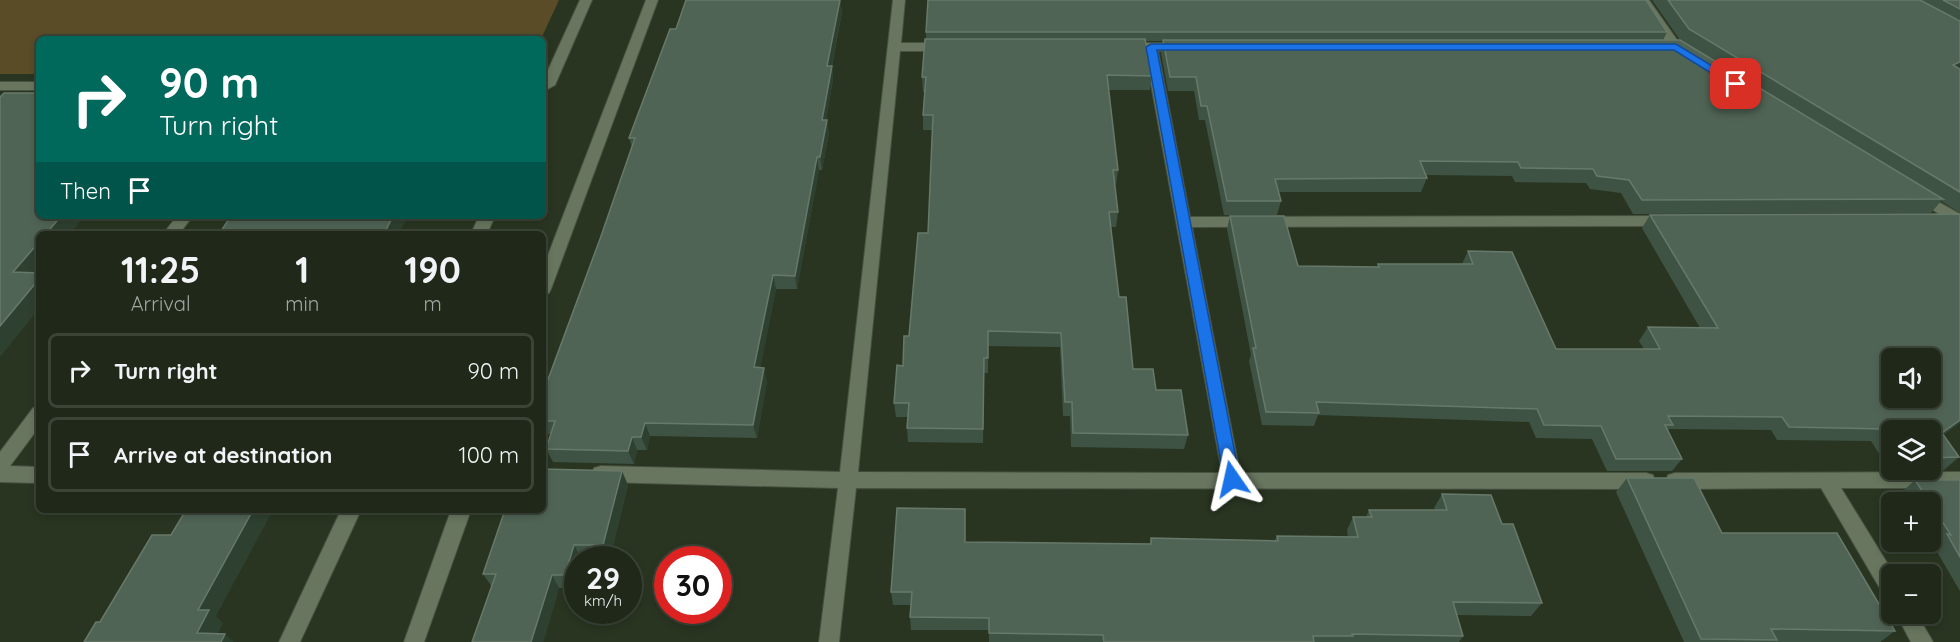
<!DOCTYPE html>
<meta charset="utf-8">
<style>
body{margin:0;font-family:Quicksand,sans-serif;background:#2c3426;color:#f1f3f6;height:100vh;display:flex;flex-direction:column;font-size:22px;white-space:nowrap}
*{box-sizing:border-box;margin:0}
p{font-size:20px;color:#a1a6a2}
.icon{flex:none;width:33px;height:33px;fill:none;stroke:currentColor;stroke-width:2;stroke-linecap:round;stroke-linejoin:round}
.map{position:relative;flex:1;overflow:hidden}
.panel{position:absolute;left:36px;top:231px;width:510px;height:282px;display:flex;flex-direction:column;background:#1f2819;border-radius:9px;box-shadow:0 3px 9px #0003,0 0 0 2px #3c4438}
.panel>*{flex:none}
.guide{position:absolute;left:36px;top:36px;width:510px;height:183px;border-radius:9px;box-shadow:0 3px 9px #0003,0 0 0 2px #3c4438;background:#00695c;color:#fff;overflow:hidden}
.fabs{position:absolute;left:1881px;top:348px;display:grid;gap:12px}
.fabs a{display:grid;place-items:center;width:60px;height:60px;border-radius:9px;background:#1f2819;box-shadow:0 3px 9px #0003,0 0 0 2px #3c4438;font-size:30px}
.speed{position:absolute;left:564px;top:546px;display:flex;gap:12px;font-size:30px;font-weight:700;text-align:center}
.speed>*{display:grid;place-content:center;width:78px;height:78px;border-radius:50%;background:#1f2819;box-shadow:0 3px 9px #0003,0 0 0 2px #3c4438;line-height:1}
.speed small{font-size:15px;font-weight:400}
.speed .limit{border:9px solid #d22;background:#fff;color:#111}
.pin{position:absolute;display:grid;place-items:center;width:51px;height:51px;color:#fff;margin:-26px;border-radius:12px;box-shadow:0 3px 9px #0006}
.me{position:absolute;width:66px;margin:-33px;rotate:349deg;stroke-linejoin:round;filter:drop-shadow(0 0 4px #0008)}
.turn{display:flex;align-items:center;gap:21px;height:126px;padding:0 24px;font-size:27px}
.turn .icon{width:78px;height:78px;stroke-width:2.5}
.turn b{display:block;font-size:42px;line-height:51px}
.then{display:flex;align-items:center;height:57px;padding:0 24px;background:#0003;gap:12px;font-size:22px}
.eta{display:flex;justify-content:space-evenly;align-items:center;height:102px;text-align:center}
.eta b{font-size:36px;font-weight:700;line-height:42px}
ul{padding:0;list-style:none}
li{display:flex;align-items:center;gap:18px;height:75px;margin:0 12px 9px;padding:0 12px;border:3px solid #3c4438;border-radius:9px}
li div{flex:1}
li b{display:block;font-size:22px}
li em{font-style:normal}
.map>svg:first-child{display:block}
.green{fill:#594c27}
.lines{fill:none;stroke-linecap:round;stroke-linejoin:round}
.minor-casing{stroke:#475240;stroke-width:2}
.minor{fill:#68765f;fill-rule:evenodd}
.wall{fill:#3e5344;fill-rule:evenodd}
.shaded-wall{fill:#2e402f}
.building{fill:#506455;stroke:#67796a;stroke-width:1.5;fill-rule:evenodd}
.route{fill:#1a73e8;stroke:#114b97;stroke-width:1.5}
</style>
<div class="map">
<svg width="1960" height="642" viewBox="0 0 1960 642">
<rect width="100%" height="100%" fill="#293521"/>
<!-- green -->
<polygon class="green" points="0,0 559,0 541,39 39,39 39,74 0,74"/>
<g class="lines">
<!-- minor casing -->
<g class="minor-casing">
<g id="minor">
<polygon points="580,0 592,0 555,85 548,89 543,88 543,81"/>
<polygon points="646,0 658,0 551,289 549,293 543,295 543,268"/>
<polygon points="893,0 905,0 901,43 947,43 953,47 947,51 900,51 858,472 1222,473 1145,51 1125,51 1119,47 1125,43 1184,43 1188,44 1190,47 1188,50 1158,51 1190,217 1667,216 1675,221 1667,226 1192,227 1240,473 1646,473 1653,475 1655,481 1653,487 1646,489 856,488 839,642 819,642 838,488 601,482 594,480 592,474 594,468 601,466 840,472"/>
<polygon points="1637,0 1649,0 1682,47 1680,50 1658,50 1656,47 1658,44 1667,43"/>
<rect x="0" y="82" width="39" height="8"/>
<polygon points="1917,190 1960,214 1960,226 1912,198 1910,195 1912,192"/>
<polygon points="177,216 193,216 179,234 163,234"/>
<polygon points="479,216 495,216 487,234 471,234"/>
<polygon points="39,406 39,427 10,466 39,467 39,483 0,482 0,452 33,408"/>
<polygon points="1960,472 1960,488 1841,488 1894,574 1892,574 1892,599 1885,597 1821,488 1675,489 1668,487 1666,481 1668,475 1675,473"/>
<polygon points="341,510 361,510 300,642 279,642"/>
<polygon points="451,510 471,510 424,642 404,642"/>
<polygon points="1896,614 1917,614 1933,642 1911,642"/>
</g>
</g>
<!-- minor -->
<use href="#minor" class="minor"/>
</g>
<!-- wall -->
<g class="wall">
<polygon points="840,0 842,12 832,66 833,79 826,120 829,133 822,170 819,170 797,289 776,289 760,368 767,381 757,438 650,436 647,450 637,450 634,464 553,462 546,449 551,434 543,434 543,393 600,239 632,147 629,138 676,29"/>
<polygon points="1652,0 1960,0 1960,213 1941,201 1931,213 1633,214 1621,193 1590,189 1586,183 1515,182 1512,176 1425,175 1427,178 1421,192 1278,192 1281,201 1277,215 1224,215 1205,120 1199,120 1194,91 1168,91 1161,53 1163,41 1145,41 1152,76 1150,90 1109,90 1118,170 1116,185 1115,184 1118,212 1116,227 1110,227 1119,297 1133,369 1156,390 1188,435 1184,449 1071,447 1070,416 1063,416 1060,347 988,346 988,373 984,373 983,443 908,442 907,428 908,417 896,417 894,403 903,366 928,233 932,130 923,130 923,115 925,92 923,92 922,77 926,39 926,32 1667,32 1663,40 1680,40"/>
<path d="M 1960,214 L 1960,423 L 1943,435 L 1959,457 L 1944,470 L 1890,471 L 1871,441 L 1777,440 L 1771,430 L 1669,429 L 1668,431 L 1682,459 L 1672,471 L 1607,471 L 1592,439 L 1536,438 L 1529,422 L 1318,415 L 1314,426 L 1262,425 L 1249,361 L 1251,355 L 1227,229 L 1230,216 L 1298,266 L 1377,267 L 1378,264 L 1462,264 L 1468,251 L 1556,349 L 1644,349 L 1639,341 L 1648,327 L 1700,328 L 1642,228 L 1650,215 ZM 1892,430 L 1930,430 L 1930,470 L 1892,470 Z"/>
<polygon points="1627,478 1722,533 1895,631 1880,642 1684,642 1616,492"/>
<polygon points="1915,480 1960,480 1960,591 1933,545 1936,543 1930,534 1930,502 1910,502 1903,491"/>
<polygon points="628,485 610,558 581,558 580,560 578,560 572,588 559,588 543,642 472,642 492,587 483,574"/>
<polygon points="1442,494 1502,524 1542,603 1531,616 1457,615 1463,636 1459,642 989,642 989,630 911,630 910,617 911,605 893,605 891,592 965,542 1150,544 1151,538 1274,541 1277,536 1348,537 1347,530 1353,517 1366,517 1369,510 1435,510 1434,508"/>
</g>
<!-- shaded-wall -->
<g class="shaded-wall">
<polygon points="840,0 842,12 829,79 827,66"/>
<polygon points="1960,62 1960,71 1953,65"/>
<polygon points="832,66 833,79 824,133 822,120"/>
<polygon points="827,120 829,133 822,170 820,157"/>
<polygon points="817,157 819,170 797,289 795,276"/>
<polygon points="61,216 85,216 70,234 46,234"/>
<polygon points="393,216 408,216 399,234 384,234"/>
<polygon points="39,242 39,271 26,286 13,272"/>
<polygon points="773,275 776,289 758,381 754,367"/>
<polygon points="39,279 39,309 0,357 0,326"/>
<polygon points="764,368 767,381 757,438 753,425"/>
<polygon points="1960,420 1960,423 1930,443 1942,433"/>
<polygon points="645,423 650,436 647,450 641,437"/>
<polygon points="632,437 637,450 634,464 628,451"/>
<polygon points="622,471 628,485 610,558 603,545"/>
<polygon points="253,510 267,510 271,514 216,616 223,623 214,642 197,633 198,610"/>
<polygon points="574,545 581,558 580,560 578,560 578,569 572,588 565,575"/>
<polygon points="552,575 559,588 543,642 531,642"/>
<polygon points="225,634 234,642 221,642"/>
</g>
<!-- building -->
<g class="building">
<polygon points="686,0 840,0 827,66 832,66 822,120 827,120 820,157 817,157 795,276 773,275 754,367 764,368 753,425 645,423 641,437 632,437 628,451 546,449 555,421 543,421 543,393 600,239 635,138 629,138 670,29 676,29"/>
<polygon points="928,0 1646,0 1667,32 926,32"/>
<polygon points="1668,0 1920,0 1960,21 1960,62 1953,65 1960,69 1960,192 1689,29"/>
<polygon points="1943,0 1960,0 1960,9"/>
<polygon points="925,39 1145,39 1152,76 1107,75 1118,170 1113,170 1118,212 1109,212 1119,297 1126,297 1133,369 1153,369 1156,390 1181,390 1188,435 1073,433 1072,402 1065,402 1061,333 988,331 988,358 984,358 983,429 907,428 909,403 894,403 897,365 903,366 904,336 909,336 918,233 928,233 933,115 923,115 926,77 922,77"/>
<polygon points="1163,40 1680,40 1943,199 1642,200 1629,180 1597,176 1593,169 1521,168 1518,162 1420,161 1427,178 1275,179 1281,201 1227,201 1207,106 1201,106 1196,77 1170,77"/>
<polygon points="4,93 39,93 39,216 61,216 46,234 39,234 39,242 13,272 39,273 39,279 0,326 0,97"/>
<path d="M 1960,214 L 1960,420 L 1942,433 L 1959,457 L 1930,458 L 1930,430 L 1892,430 L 1892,440 L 1884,429 L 1789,427 L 1782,417 L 1668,416 L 1673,425 L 1665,425 L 1682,459 L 1616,459 L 1601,426 L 1544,425 L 1537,409 L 1316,402 L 1319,413 L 1266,412 L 1253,348 L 1256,348 L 1230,216 L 1284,216 L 1298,266 L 1379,267 L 1378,264 L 1473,264 L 1468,251 L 1512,252 L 1556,349 L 1660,349 L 1648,327 L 1718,328 L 1650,215 ZM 1892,358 L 1930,358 L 1930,398 L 1892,398 Z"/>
<polygon points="231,216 393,216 384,234 219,234"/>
<polygon points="543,469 622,471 603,545 574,545 565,575 552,575 531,642 472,642 496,574 483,574 505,510 543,510"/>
<polygon points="1627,478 1694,478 1722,533 1837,533 1895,631 1771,629 1777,640 1701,639"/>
<polygon points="1915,480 1960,480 1960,557 1947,534 1951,535"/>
<polygon points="1442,494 1491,495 1502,524 1513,524 1542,603 1453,602 1463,636 1352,634 1353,636 1313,636 1314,642 1104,642 1103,635 989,633 989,618 910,617 912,592 891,592 897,508 965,509 965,542 1151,544 1151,538 1278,541 1277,536 1358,537 1353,517 1372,517 1369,510 1447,510"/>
<polygon points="186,510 253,510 198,610 209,610 197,633 225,634 221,642 84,642 96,622 100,622 152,535 171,535"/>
</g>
<!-- route -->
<polygon class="route" points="1151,44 1676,44 1742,84 1736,87 1732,86 1674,50 1157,50 1240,479 1237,484 1232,486 1226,484 1224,479 1146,47"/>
</svg>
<div class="fabs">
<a><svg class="icon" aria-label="sound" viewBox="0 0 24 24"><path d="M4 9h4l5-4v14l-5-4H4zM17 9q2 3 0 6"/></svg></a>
<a><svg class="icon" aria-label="layers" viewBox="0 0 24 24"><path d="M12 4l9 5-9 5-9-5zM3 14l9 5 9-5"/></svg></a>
<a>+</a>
<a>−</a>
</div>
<div class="speed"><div>29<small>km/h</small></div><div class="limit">30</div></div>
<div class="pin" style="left:1736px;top:84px;background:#d93025"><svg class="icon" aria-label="arrive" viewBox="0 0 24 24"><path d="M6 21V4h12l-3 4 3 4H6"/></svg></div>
<svg class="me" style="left:1232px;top:479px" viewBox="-20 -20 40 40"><path d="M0-17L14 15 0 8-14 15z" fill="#1a73e8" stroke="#fff" stroke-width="4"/></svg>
<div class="guide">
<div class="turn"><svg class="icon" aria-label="right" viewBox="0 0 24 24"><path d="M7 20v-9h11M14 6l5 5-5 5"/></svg><div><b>90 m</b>Turn right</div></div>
<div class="then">Then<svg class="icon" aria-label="arrive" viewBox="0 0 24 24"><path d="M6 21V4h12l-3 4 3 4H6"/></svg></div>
</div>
<section class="panel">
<div class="eta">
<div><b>11:25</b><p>Arrival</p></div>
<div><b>1</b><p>min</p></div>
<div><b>190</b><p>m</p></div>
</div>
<ul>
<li><svg class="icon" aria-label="right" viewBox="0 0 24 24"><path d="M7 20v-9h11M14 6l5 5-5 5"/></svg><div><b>Turn right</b></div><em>90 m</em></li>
<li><svg class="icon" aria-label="arrive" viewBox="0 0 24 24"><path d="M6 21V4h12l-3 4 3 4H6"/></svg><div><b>Arrive at destination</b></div><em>100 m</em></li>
</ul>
</section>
</div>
